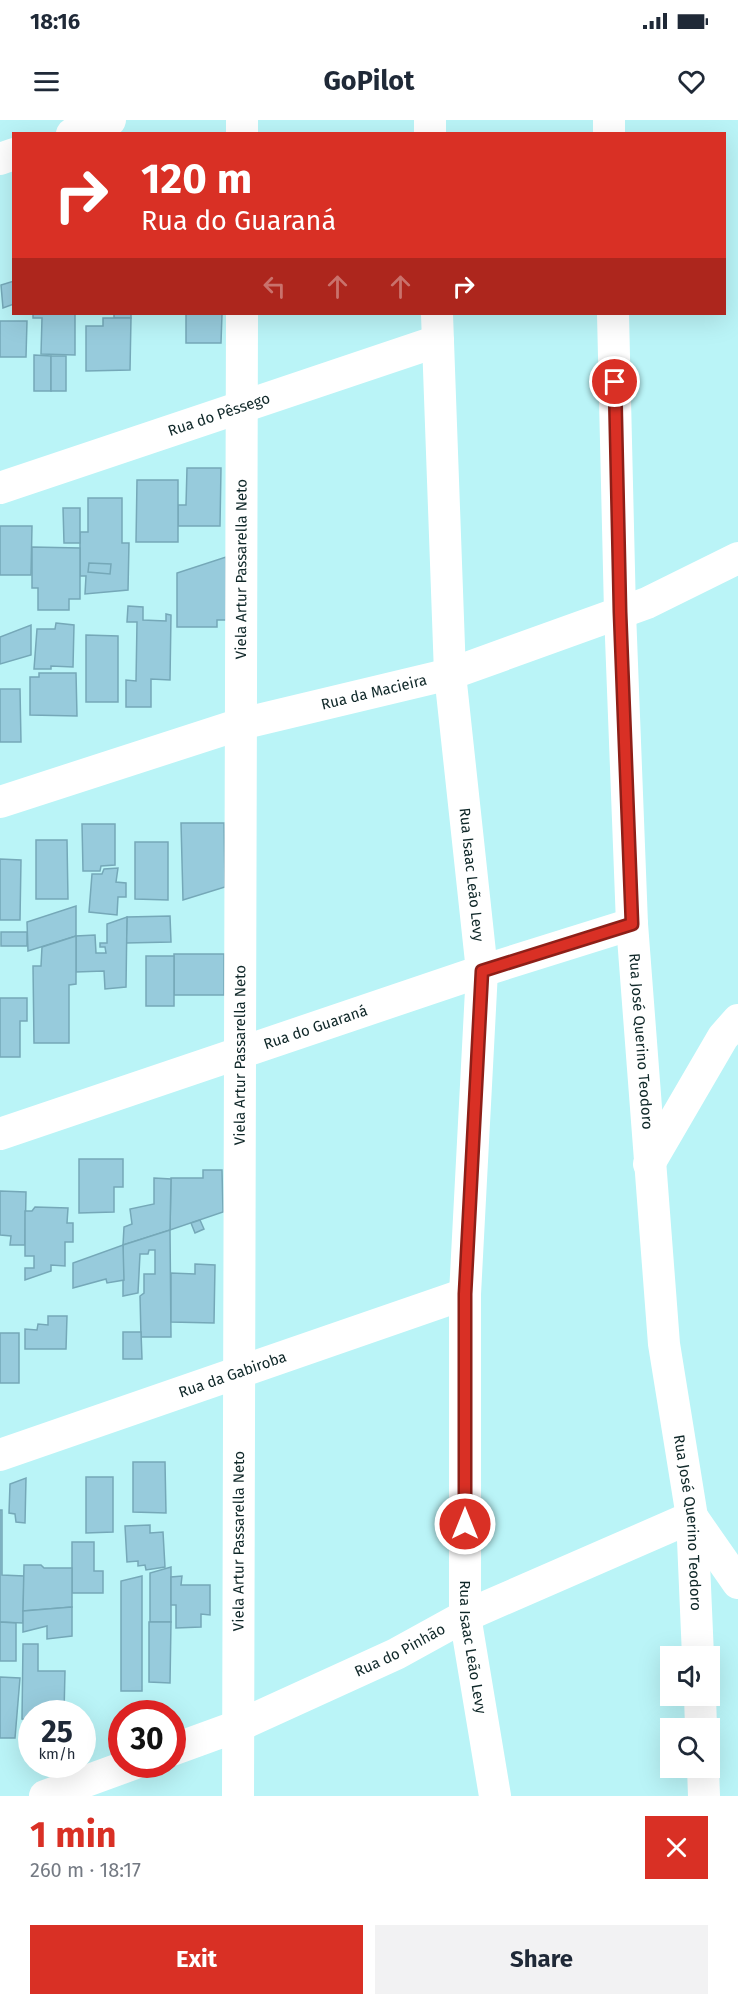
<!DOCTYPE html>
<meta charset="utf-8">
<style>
body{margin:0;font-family:"Fira Sans",sans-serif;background:#f2f2f3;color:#1f2937;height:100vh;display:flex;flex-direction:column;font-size:22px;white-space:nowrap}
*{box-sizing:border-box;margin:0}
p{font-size:20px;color:#747a83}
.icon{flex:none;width:33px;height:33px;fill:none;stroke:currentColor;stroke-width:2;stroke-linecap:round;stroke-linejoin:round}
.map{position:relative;height:1676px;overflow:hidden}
.details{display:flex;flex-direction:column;background:#fff;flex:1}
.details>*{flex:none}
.banner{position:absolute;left:12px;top:12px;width:714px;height:183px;border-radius:0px;box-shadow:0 6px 24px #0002;background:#d93025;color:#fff;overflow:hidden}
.fabs{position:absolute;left:660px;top:1526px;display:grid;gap:12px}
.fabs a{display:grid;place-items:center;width:60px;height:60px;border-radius:0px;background:#fff;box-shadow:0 6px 24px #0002;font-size:30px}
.speed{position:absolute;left:18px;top:1580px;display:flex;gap:12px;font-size:30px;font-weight:700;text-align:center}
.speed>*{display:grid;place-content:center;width:78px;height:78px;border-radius:50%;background:#fff;box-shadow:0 6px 24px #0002;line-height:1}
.speed small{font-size:15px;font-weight:400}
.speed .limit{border:9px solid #d22;background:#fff;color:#111}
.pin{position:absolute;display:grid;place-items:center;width:51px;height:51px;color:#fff;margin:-26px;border:3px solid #fff;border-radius:50%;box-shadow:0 2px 6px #0007}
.me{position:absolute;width:66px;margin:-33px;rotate:0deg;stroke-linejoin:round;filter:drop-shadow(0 0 4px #0008)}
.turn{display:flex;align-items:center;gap:21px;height:126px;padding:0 30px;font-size:27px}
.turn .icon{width:78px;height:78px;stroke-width:2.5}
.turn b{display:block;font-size:42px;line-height:51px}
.lanes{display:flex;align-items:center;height:57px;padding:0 30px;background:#0003;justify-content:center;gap:30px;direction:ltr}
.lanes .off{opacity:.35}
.round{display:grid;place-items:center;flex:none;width:63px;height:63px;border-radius:0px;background:#f2f2f3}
.head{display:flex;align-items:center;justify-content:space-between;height:102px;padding:0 30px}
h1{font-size:36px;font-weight:700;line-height:45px;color:#d93025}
.primary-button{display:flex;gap:12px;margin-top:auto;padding:12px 30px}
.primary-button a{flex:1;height:69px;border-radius:0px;background:#d93025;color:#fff;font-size:24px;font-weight:700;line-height:69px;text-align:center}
.primary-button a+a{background:#f2f2f3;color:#1f2937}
.status{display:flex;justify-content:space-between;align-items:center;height:42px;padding:0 30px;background:#fff;direction:ltr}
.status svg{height:16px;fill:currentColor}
header{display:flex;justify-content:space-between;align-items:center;height:78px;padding:0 30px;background:#fff;font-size:27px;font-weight:700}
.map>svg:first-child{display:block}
.building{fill:#97cbdc;stroke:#75a8b8;stroke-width:1.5}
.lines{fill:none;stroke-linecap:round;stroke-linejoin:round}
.minor{stroke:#fff;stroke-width:32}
.route-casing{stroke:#8d1f18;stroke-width:15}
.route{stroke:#d93025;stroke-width:10}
.labels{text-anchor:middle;stroke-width:4.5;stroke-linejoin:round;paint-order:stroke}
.street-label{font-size:15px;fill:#0f2728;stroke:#baf4f7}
</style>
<div class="status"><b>18:16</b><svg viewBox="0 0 49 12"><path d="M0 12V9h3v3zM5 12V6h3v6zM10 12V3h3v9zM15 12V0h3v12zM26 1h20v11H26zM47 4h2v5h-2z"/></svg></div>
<header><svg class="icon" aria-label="menu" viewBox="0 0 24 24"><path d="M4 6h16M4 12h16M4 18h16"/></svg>GoPilot<svg class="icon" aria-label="heart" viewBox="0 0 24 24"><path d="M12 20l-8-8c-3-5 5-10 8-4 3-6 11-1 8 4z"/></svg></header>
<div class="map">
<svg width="738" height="1676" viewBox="0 0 738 1676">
<rect width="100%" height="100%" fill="#baf4f7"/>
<!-- building -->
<g class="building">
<polygon points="14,161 14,184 3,188 1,165"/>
<polygon points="33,194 75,194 75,235 41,234 42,198 33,198"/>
<rect x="114" y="194" width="17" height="4"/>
<polygon points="186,194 222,194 221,223 186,223"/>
<polygon points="103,198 131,198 130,250 86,251 86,206 103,206"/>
<polygon points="0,201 27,201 26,237 0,237"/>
<polygon points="34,235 51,236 51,271 34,271"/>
<rect x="51" y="236" width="15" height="35"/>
<polygon points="187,348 221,348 220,406 178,406 178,385 186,385"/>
<polygon points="137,360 178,360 178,422 136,422"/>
<polygon points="88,378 122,378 122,423 129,423 128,470 85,474 86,456 80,456 80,412 88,412"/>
<polygon points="63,388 80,388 80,423 64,423"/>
<polygon points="0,406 32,406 31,455 0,455"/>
<polygon points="32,427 80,428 80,479 69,479 69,490 38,490 38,468 32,468"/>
<polygon points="226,437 226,500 217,500 217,507 177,507 177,453"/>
<polygon points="89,443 111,444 110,454 88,452"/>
<polygon points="128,486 143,487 143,500 166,501 166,494 171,495 170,560 151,559 151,587 126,587 126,560 136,561 137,502 127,502"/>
<polygon points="56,503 74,505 73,547 51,546 51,549 34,549 37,509 55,509"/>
<polygon points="31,505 31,535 0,544 0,517"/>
<polygon points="86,515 118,516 118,582 86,582"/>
<polygon points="39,553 76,553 77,596 30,595 30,557 39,557"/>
<polygon points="0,569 20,569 21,622 0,622"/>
<polygon points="181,703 224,703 225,767 183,780"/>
<polygon points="82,704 115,704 115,745 101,746 100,751 83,751"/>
<polygon points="36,720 67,720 68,779 36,779"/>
<polygon points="135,722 168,722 168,780 135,779"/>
<polygon points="0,739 21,740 20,800 0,800"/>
<polygon points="118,748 116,762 126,763 126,777 118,777 117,795 89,792 92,754 102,754 104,749"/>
<polygon points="76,786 76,816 28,831 27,802"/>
<polygon points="170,796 171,822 126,823 127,797"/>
<polygon points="127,797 126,867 105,869 104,851 76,852 76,816 95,815 96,833 106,833 105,827 100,827 100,823 107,823 107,804"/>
<rect x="1" y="812" width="26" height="14"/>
<polygon points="76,816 76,864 69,865 69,923 34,923 33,846 41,846 42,827"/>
<rect x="174" y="834" width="50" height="41"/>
<rect x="146" y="836" width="28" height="50"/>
<polygon points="0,878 27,878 27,901 20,901 20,937 0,937"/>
<polygon points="79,1039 123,1039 123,1067 114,1067 114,1092 79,1093"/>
<polygon points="203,1050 222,1050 223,1092 170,1110 171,1058 203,1058"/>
<polygon points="154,1058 171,1059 170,1110 123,1125 124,1107 132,1104 130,1089 154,1084"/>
<polygon points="0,1071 26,1072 25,1125 10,1125 11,1116 0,1115"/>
<polygon points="35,1087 68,1088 67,1103 73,1103 73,1122 65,1122 65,1146 51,1145 51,1151 25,1160 25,1148 34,1148 34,1136 25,1136 25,1091 32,1091"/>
<polygon points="200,1100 204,1109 195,1113 191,1103"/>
<polygon points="170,1110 171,1217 141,1217 140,1176 144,1173 144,1154 155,1154 155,1130 149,1130 148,1134 140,1134 138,1173 123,1176 123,1125"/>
<polygon points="123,1125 124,1160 107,1163 106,1159 73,1168 73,1143"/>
<polygon points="195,1144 215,1145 214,1203 171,1202 171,1153 195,1154"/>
<polygon points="48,1196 67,1196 66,1229 25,1229 25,1209 37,1210 38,1204 48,1205"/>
<polygon points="123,1212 141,1212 142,1239 123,1239"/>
<rect x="0" y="1213" width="19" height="50"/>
<polygon points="133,1342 165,1342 166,1393 133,1392"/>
<polygon points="86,1357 113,1357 113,1412 86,1413"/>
<polygon points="26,1358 25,1403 16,1402 15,1394 9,1393 10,1364"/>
<polygon points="0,1390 2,1390 2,1455 24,1456 23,1503 0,1502"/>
<polygon points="150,1405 150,1413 163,1412 165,1447 146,1450 145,1445 138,1446 138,1441 127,1442 125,1406"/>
<polygon points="72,1422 94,1422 94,1451 103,1451 103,1473 72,1473"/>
<polygon points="24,1445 41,1445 44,1448 72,1448 72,1487 23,1491"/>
<polygon points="171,1447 171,1502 150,1502 150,1453"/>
<polygon points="142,1456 142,1571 121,1571 121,1461"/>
<polygon points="182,1456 181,1465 210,1465 210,1495 201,1494 201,1507 176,1508 176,1485 171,1485 171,1457"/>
<polygon points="72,1487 72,1516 47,1519 47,1506 23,1512 23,1491"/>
<polygon points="0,1502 16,1503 16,1541 0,1541"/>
<polygon points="149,1502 171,1502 170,1563 149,1562"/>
<polygon points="23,1524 38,1524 38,1551 65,1551 64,1593 32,1593 32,1600 22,1599"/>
<polygon points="0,1557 20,1558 15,1618 0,1618"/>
</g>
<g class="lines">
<!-- minor -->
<g class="minor">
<polyline points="430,0 430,14"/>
<polyline points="609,0 609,14"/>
<polyline points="72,14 110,0"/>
<polyline points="242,14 242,0"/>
<polyline points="0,39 14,34"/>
<path id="s1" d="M 437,194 L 450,554 L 482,851 L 465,1174 L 465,1496 L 495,1676"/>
<path id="s2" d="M 613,194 L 620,492 L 632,804 L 664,1224 L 692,1397 L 698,1536"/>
<path id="s3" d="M 0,368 L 438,221"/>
<path id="s4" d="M 0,682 L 241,604 L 450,554 L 647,483 L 738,438"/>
<path id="s5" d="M 0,1014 L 482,851 L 632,804"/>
<polyline points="649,1044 723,917 738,900"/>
<path id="s6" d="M 0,1335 L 465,1174"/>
<polyline points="700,1575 701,1608"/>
<path id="s7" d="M 172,1630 L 238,1606 L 396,1534 L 465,1496 L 692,1397 L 738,1463"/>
<polyline points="703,1647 704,1676"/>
<polyline points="45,1676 133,1644"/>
<path id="s8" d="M 238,1676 L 242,194"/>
</g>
</g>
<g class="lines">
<!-- route casing -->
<g class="route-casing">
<polyline id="route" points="465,1404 465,1174 482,851 632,804 620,492 615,262"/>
</g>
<!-- route -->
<use href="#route" class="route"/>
</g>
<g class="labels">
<!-- street labels -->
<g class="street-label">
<text dy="5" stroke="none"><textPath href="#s3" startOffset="231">Rua do Pêssego</textPath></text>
<text dy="5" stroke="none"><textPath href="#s8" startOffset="1227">Viela Artur Passarella Neto</textPath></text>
<text dy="5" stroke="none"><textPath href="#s4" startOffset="390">Rua da Macieira</textPath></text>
<text dy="5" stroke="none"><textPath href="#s1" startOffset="562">Rua Isaac Leão Levy</textPath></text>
<text dy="5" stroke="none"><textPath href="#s5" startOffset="333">Rua do Guaraná</textPath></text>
<text dy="5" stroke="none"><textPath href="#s2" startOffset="728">Rua José Querino Teodoro</textPath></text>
<text dy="5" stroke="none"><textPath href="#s8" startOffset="741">Viela Artur Passarella Neto</textPath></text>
<text dy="5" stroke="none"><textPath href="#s6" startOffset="246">Rua da Gabiroba</textPath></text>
<text dy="5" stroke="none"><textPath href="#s2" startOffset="1212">Rua José Querino Teodoro</textPath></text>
<text dy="5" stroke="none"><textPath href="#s8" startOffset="255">Viela Artur Passarella Neto</textPath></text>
<text dy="5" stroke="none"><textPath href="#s1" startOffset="1336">Rua Isaac Leão Levy</textPath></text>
<text dy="5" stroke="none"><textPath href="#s7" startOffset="249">Rua do Pinhão</textPath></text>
</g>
</g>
</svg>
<div class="fabs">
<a><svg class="icon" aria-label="sound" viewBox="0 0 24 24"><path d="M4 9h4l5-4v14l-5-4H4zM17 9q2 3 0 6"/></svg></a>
<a><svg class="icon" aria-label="search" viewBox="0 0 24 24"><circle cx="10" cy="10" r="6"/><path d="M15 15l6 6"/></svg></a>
</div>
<div class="speed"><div>25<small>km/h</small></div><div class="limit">30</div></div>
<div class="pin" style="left:615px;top:262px;background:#d93025"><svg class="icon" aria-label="arrive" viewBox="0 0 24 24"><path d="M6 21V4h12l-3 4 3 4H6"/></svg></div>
<svg class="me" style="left:465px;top:1404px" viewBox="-20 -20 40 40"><circle r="17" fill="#d93025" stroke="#fff" stroke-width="3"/><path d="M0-11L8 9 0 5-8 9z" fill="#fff"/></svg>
<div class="banner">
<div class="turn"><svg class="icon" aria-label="right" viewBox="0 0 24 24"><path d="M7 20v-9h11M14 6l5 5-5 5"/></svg><div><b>120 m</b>Rua do Guaraná</div></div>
<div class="lanes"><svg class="icon off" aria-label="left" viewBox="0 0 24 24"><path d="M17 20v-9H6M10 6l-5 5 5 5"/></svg><svg class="icon off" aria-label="ahead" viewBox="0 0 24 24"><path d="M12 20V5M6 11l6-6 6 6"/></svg><svg class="icon off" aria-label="ahead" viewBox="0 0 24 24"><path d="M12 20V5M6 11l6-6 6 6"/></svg><svg class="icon" aria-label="right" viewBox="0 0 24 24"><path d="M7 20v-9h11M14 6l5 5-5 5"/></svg></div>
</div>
</div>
<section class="details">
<div class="head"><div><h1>1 min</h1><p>260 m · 18:17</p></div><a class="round" style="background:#d93025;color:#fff"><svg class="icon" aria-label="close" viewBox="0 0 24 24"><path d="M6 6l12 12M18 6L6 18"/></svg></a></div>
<div class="primary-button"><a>Exit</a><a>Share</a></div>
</section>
